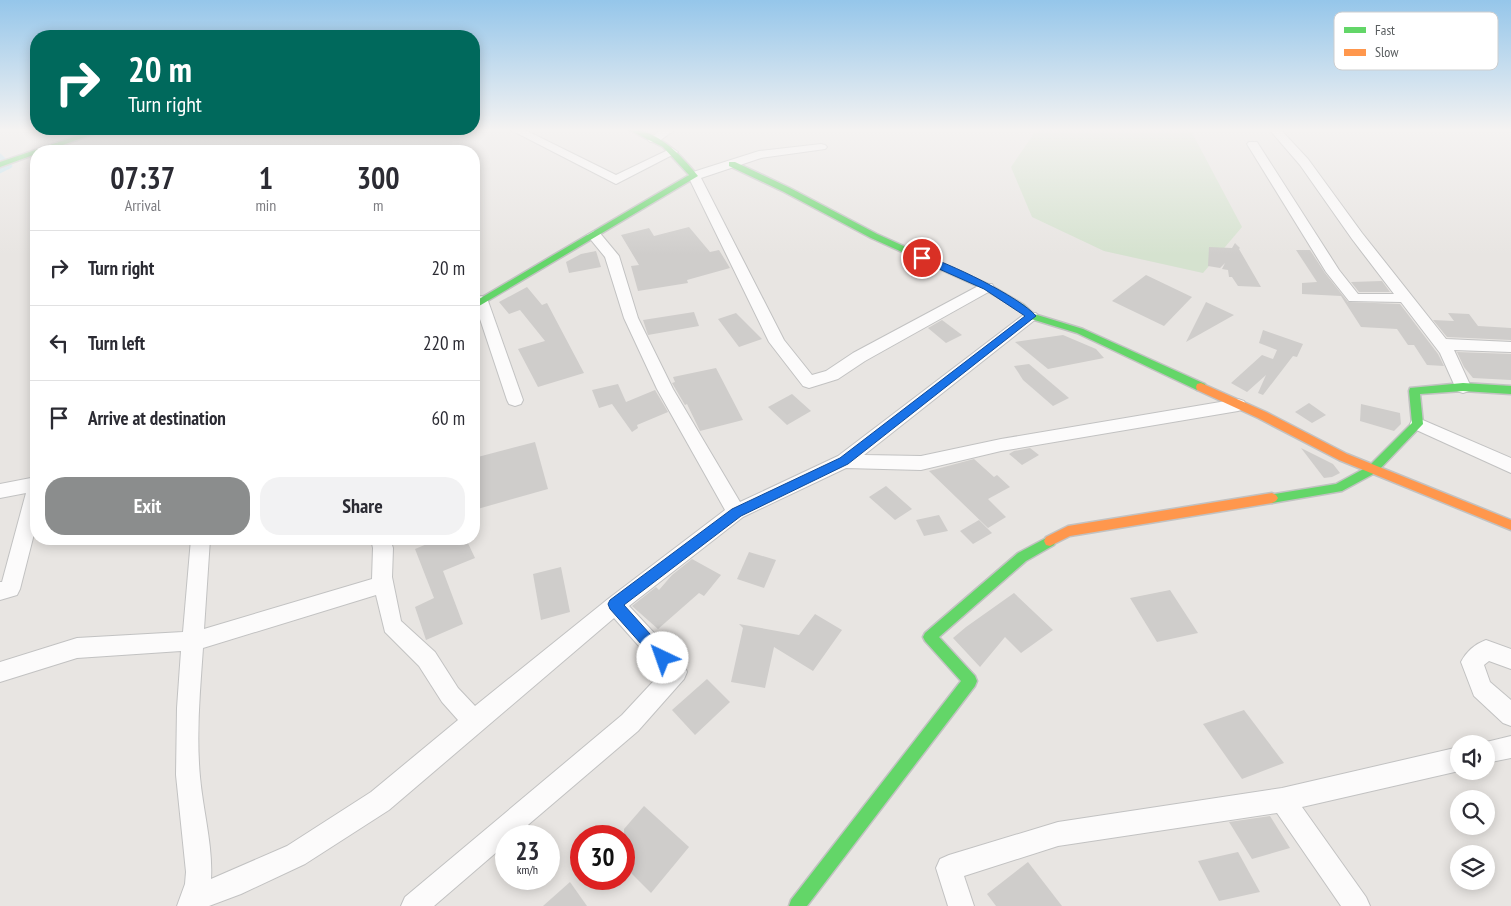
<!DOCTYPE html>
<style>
body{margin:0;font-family:"PT Sans Narrow",sans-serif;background:#f2f2f3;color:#2b2b33;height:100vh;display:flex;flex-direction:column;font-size:19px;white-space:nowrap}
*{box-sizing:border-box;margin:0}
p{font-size:16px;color:#7c7c81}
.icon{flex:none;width:28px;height:28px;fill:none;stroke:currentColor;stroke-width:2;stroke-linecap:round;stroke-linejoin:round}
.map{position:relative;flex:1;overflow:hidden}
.drawer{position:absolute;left:30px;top:145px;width:450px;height:400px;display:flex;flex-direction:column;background:#fff;border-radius:20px;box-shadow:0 2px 12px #0003}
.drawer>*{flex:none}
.top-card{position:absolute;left:30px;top:30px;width:450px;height:105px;border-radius:20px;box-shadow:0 2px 12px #0003;background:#00695c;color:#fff;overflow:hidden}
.tools{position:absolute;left:1450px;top:735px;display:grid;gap:10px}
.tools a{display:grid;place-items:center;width:45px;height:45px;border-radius:50%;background:#fff;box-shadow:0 2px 12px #0003;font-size:25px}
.speed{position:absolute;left:495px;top:825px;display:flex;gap:10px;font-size:25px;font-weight:700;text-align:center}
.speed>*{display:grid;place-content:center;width:65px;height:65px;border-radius:50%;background:#fff;box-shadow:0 2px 12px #0003;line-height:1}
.speed small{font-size:12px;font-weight:400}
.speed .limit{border:8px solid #d22;background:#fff;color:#111}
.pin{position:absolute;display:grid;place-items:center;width:42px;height:42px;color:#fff;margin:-21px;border:2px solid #fff;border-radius:50%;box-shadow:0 1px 5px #0007}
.me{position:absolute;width:55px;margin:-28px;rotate:318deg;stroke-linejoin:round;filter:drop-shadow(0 0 4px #0008)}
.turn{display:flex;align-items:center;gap:18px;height:105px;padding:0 15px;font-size:22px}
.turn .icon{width:65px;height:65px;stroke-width:2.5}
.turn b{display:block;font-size:35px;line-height:42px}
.eta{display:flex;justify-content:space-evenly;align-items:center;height:85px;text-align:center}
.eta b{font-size:30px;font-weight:800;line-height:35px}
.primary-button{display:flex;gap:10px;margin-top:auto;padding:10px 15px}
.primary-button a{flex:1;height:58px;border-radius:20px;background:#8b8d8d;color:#fff;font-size:20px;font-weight:800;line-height:58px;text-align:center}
.primary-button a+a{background:#f2f2f3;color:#2b2b33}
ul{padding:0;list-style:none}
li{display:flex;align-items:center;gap:15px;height:75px;padding:0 15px;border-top:1px solid #e1e1e2}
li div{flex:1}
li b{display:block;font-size:19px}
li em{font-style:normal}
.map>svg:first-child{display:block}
.green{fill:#d5e2cf}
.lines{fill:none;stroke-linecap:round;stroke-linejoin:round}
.stream{stroke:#bae1ee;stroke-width:4.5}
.building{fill:#cfcdcb}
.street-casing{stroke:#c2c2c2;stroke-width:2}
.fast-casing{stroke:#c2c2c2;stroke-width:3}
.slow-casing{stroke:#c2c2c2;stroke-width:3}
.street{fill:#fcfbfb;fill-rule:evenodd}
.fast{fill:#63d668;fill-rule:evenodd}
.slow{fill:#ff974d;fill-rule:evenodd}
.route{fill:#1a73e8;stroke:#114b97}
.key{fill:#fff;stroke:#cdcecf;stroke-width:1}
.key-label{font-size:14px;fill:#595d5f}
</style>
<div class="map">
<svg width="1511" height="906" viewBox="0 0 1511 906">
<rect width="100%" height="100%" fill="#e8e5e2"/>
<!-- green -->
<polygon class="green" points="1037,129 1190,129 1242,227 1203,273 1104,251 1032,217 1011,167"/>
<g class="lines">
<!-- stream -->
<polyline class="stream" points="0,156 10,166 0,171"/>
</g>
<!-- building -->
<g class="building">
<polygon points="689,227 710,252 719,250 730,268 687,280 688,283 638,291 631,266 639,265 621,235 649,228 654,236"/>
<polygon points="1235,243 1240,248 1239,249 1261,287 1238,286 1232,277 1229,277 1228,270 1222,269 1225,263 1220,268 1208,266 1209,247 1232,248"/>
<polygon points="1296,250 1310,250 1325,273 1348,302 1400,304 1438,354 1444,366 1427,365 1414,345 1408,345 1397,329 1361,327 1341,296 1302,294 1302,283 1317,282"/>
<polygon points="596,251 601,267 569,273 566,262 581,254"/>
<polygon points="1146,275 1192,297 1164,326 1112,301"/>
<polygon points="1382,281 1390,292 1359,292 1351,282"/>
<polygon points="527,287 542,305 547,303 584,373 538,387 518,349 545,341 520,310 509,314 499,302"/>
<polygon points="1206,302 1234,315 1186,342"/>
<polygon points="694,312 699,326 648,335 643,320"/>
<polygon points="736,313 762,339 739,347 718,319"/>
<polygon points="1448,313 1469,314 1478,326 1511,328 1511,340 1447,337 1433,320 1454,321"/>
<polygon points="942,320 962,335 946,343 928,328"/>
<polygon points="1263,330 1303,344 1297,357 1293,356 1263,395 1258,393 1266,375 1247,392 1231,383 1262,355 1273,359 1277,350 1259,343"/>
<polygon points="1063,335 1096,349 1104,358 1048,369 1015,342"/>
<polygon points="1457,352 1511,354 1511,380 1473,378 1464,367"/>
<polygon points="1029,364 1069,398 1053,406 1023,380 1014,366"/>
<polygon points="716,368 743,420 700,431 687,404 685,405 675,388 672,383 675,382 673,377"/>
<polygon points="618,384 626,402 655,390 668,412 637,425 638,428 632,432 612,404 599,408 592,390"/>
<polygon points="792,394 811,411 787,425 768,407"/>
<polygon points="1309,403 1326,415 1312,423 1295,412"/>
<polygon points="1361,404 1400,413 1401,424 1394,431 1360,421"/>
<polygon points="535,442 548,489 474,510 474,458"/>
<polygon points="1030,448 1039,455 1022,465 1009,454 1014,451"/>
<polygon points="1301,448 1333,464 1340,473 1332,477 1324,478"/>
<polygon points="974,459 994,477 997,475 1010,487 988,499 1006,517 988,528 929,471"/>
<polygon points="886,486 912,509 895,520 869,497"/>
<polygon points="939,515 948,531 924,536 916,520"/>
<polygon points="979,520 992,533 973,544 960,531"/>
<polygon points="439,539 466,539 475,558 443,571 463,624 426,640 415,607 434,598 415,549"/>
<polygon points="749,552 776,560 764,588 737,579"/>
<polygon points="692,559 721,575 704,596 699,593 658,629 632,606 656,587 659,590 672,575"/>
<polygon points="561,567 570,612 541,620 533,574"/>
<polygon points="1170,590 1198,633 1157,642 1130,598"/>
<polygon points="1014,593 1053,630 1021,653 1005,637 980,667 953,638 966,627"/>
<polygon points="815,614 842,630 813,671 774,647 765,688 731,682 743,628 739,624 799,635"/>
<polygon points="707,679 730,702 695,735 672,710"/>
<polygon points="1244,710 1284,763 1242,779 1203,724"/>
<polygon points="644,806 689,847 651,893 624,866 624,829"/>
<polygon points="1270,816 1290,848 1252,859 1229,822"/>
<polygon points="1238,852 1260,892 1219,901 1198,861"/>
<polygon points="1028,862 1062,906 996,906 987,894"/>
<polygon points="570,882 587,906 543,906"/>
</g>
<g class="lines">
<!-- street casing -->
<g class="street-casing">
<g id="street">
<polygon points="509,129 523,129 616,175 668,150 672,148 678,152 616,184"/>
<polygon points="662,129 672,129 673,131 658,142 650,142 648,140"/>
<polygon points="1269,129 1280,129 1308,159 1362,233 1446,339 1511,342 1511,352 1454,350 1471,387 1469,391 1463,393 1457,391 1440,353 1401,302 1349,301 1326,272 1247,144 1249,142 1257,142 1339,270 1358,294 1394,294 1352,239 1300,165"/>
<polygon points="821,144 825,145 827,147 825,149 761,158 701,178 784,340 812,375 826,371 853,353 982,284 992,284 994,287 992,290 865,361 838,379 809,388 803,386 769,342 688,176 690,173 759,151"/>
<path d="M 594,231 L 599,232 L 619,256 L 638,318 L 673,389 L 740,502 L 838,456 L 1026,313 L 1036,313 L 1038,316 L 1036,319 L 864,455 L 921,456 L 1001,439 L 1238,399 L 1244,401 L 1246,405 L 1244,409 L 1238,411 L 1001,451 L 921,470 L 846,468 L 743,517 L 629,606 L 684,665 L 687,672 L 684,679 L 638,731 L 515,836 L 506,836 L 506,844 L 434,906 L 401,906 L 405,897 L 622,715 L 662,672 L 614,618 L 389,810 L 305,864 L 241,894 L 209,906 L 177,906 L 185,884 L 186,872 L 176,775 L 177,708 L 181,651 L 77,658 L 0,682 L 0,662 L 77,638 L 183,632 L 191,539 L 210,539 L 204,629 L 372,579 L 373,548 L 371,539 L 390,539 L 393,548 L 392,577 L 401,621 L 435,652 L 458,688 L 475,706 L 608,599 L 725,510 L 657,389 L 624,318 L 605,257 L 587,235 ZM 376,595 L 385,632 L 419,666 L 442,702 L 458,720 L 371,792 L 287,846 L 211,879 C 213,846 203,811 200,777 C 196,734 200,691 203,648 Z"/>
<polygon points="481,296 486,298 488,301 523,400 521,404 515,406 509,404 507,400 474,301 476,298"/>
<polygon points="1418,418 1511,458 1511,473 1412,428 1410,424 1412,420"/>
<polygon points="36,477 36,526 20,589 17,595 0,600 0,582 2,582 26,493 0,498 0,484"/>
<path d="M 1486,640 L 1511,649 L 1511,669 L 1489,661 L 1484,665 L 1490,682 L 1511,700 L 1511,726 L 1503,723 L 1474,696 L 1461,662 C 1466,652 1475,644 1486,640 Z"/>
<polygon points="1511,736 1511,758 1486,763 1486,744 1478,744"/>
<polygon points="1459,747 1459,771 1302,807 1366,897 1370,906 1341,906 1277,813 1058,846 964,876 974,906 948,906 936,868 940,859 949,855 1058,822 1282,788"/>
</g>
</g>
<!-- fast casing -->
<g class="fast-casing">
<g id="fast">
<polygon points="97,129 107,129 46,151 36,151 36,154 0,167 0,162"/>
<path d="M 627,129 C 657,129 680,154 698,176 L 474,309 L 474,302 L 689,175 L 663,147 Z"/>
<polygon points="729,162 735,162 790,188 877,234 990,285 1024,305 1034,314 1083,329 1205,384 1206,387 1205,390 1197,390 1077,333 1028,318 1018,309 984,289 871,238 784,192 729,166"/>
<polygon points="1463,383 1511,386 1511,394 1463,391 1420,394 1423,424 1377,472 1342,491 1272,503 1268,501 1266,498 1268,495 1336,484 1369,466 1412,423 1409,391 1410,388"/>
<polygon points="1050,536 1054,537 1056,541 1054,545 1026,561 939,637 975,676 977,681 975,686 807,906 789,906 791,900 961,681 925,641 923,637 925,633 1018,553"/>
</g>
</g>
<!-- slow casing -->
<g class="slow-casing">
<g id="slow">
<polygon points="1201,383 1266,412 1347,454 1511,520 1511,530 1339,460 1258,418 1197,390 1196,387 1197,384"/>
<polygon points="1272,493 1276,495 1278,498 1276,501 1272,503 1070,536 1050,546 1046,545 1044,541 1046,537 1068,526"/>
</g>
</g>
<!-- street -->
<use href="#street" class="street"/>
<!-- fast -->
<use href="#fast" class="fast"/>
<!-- slow -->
<use href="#slow" class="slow"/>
</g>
<!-- sky -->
<linearGradient id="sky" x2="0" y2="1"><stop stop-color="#95c6ea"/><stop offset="0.51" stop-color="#f5f3f2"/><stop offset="1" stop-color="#f5f3f2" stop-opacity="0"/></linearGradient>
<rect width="1511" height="255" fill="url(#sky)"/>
<!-- route -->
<path class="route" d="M 922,255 C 947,262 1020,297 1036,316 L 848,464 L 741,516 L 624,605 L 668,654 L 670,658 L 668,663 L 663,664 L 658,663 L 610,609 L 608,604 L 610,600 L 732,509 L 840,458 L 1025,316 L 984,289 L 919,260 L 918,258 Z"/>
<!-- legend -->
<rect x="1334" y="12" width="164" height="58" rx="8" class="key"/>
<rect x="1344" y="27" width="22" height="6" fill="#63d668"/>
<rect x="1344" y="49" width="22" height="7" fill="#ff974d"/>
<g class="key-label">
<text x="1375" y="35">Fast</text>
<text x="1375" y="57">Slow</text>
</g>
</svg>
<div class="tools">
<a><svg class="icon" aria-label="sound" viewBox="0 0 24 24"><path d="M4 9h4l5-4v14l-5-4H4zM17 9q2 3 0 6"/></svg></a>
<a><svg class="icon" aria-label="search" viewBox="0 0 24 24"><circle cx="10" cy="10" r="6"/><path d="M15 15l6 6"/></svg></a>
<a><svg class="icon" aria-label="layers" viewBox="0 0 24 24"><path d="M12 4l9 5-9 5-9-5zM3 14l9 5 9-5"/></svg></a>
</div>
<div class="speed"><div>23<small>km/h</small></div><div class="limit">30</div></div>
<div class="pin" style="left:922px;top:258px;background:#d93025"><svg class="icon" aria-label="arrive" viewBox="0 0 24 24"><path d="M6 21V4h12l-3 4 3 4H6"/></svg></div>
<svg class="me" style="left:663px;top:658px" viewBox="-20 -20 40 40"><circle r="19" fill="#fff"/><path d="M0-13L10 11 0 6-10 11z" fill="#1a73e8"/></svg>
<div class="top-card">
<div class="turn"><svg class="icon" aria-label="right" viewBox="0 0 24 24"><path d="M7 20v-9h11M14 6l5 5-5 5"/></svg><div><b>20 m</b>Turn right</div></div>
</div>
<section class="drawer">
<div class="eta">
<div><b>07:37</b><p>Arrival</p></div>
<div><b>1</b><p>min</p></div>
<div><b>300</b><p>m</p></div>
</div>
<ul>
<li><svg class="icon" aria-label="right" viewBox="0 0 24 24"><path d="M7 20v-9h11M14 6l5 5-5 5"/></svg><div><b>Turn right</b></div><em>20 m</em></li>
<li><svg class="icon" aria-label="left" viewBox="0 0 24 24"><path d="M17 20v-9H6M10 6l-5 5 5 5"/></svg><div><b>Turn left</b></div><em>220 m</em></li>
<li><svg class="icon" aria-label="arrive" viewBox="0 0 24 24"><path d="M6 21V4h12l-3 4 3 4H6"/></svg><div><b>Arrive at destination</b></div><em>60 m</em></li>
</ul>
<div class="primary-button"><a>Exit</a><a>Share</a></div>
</section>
</div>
